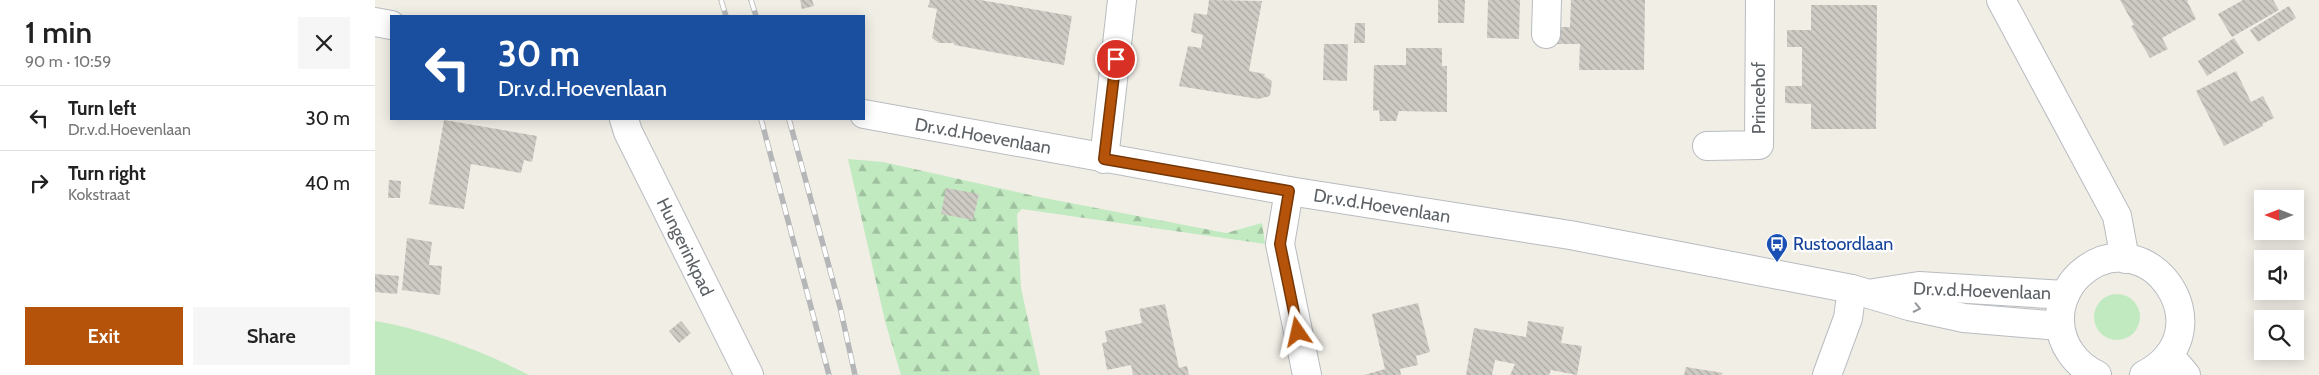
<!DOCTYPE html>
<meta charset="utf-8">
<style>
body{margin:0;font-family:Cabin,sans-serif;background:#f6f6f6;color:#222;height:100vh;display:flex;flex-direction:column;font-size:19px;white-space:nowrap}
*{box-sizing:border-box;margin:0}
p{font-size:16px;color:#767676}
.icon{flex:none;width:28px;height:28px;fill:none;stroke:currentColor;stroke-width:2;stroke-linecap:round;stroke-linejoin:round}
.map{position:relative;flex:1;overflow:hidden}
.drawer{display:flex;flex-direction:column;background:#fff;width:375px}
.drawer>*{flex:none}
.guide{position:absolute;left:15px;top:15px;width:475px;height:105px;border-radius:0px;box-shadow:0 2px 12px #0003;background:#1a4fa0;color:#fff;overflow:hidden}
.needle{width:32px;rotate:270deg}
.controls{position:absolute;left:1879px;top:190px;display:grid;gap:10px}
.controls a{display:grid;place-items:center;width:50px;height:50px;border-radius:0px;background:#fff;box-shadow:0 2px 12px #0003;font-size:25px}
.pin{position:absolute;display:grid;place-items:center;width:42px;height:42px;color:#fff;margin:-21px;border:2px solid #fff;border-radius:50%;box-shadow:0 1px 5px #0007}
.me{position:absolute;width:55px;margin:-28px;rotate:349deg;stroke-linejoin:round;filter:drop-shadow(0 0 4px #0008)}
.turn{display:flex;align-items:center;gap:18px;height:105px;padding:0 25px;font-size:22px}
.turn .icon{width:65px;height:65px;stroke-width:2.5}
.turn b{display:block;font-size:35px;line-height:42px}
.round{display:grid;place-items:center;flex:none;width:52px;height:52px;border-radius:0px;background:#f6f6f6}
.head{display:flex;align-items:center;justify-content:space-between;height:85px;padding:0 25px}
h1{font-size:30px;font-weight:600;line-height:38px}
.cta{display:flex;gap:10px;margin-top:auto;padding:10px 25px}
.cta a{flex:1;height:58px;border-radius:0px;background:#b45309;color:#fff;font-size:20px;font-weight:600;line-height:58px;text-align:center}
.cta a+a{background:#f6f6f6;color:#222}
ul{padding:0;list-style:none}
li{display:flex;align-items:center;gap:15px;height:65px;padding:0 25px;border-top:1px solid #e0e0e0}
li div{flex:1}
li b{display:block;font-size:19px}
li em{font-style:normal}
main{display:flex;flex:1;min-height:0}
.map>svg:first-child{display:block}
.grass{fill:#c1eac0}
.forest{fill:url(#forest-firs)}
.building{fill:url(#building-back-hatch)}
.lines{fill:none;stroke-linecap:round;stroke-linejoin:round}
.minor-casing{stroke:#b8bcc0;stroke-width:30}
.minor{stroke:#fff;stroke-width:28}
.rail-casing{stroke:#b5b6b7;stroke-width:5.5}
.rail{stroke:#fff;stroke-width:4;stroke-dasharray:11;stroke-linecap:butt}
.oneway{stroke:#96999c}
.route-casing{stroke:#753606;stroke-width:12}
.route{stroke:#b45309;stroke-width:9}
.labels{text-anchor:middle;stroke-width:4.5;stroke-linejoin:round;paint-order:stroke}
.street-label{font-size:18px;fill:#5d6267;stroke:#fff}
.transit-label{font-size:18px;fill:#164399;stroke:#fff;text-anchor:start}
</style>
<main>
<section class="drawer">
<div class="head"><div><h1>1 min</h1><p>90 m · 10:59</p></div><a class="round"><svg class="icon" aria-label="close" viewBox="0 0 24 24"><path d="M6 6l12 12M18 6L6 18"/></svg></a></div>
<ul>
<li><svg class="icon" aria-label="left" viewBox="0 0 24 24"><path d="M17 20v-9H6M10 6l-5 5 5 5"/></svg><div><b>Turn left</b><p>Dr.v.d.Hoevenlaan</p></div><em>30 m</em></li>
<li><svg class="icon" aria-label="right" viewBox="0 0 24 24"><path d="M7 20v-9h11M14 6l5 5-5 5"/></svg><div><b>Turn right</b><p>Kokstraat</p></div><em>40 m</em></li>
</ul>
<div class="cta"><a>Exit</a><a>Share</a></div>
</section>
<div class="map">
<svg width="1944" height="375" viewBox="0 0 1944 375">
<defs>
<pattern id="forest-firs" width="22" height="20" patternUnits="userSpaceOnUse" patternTransform="scale(1.25)"><rect width="22" height="20" fill="#c1eac0"/><path d="M5 1l3.5 6h-7zM16 11l3.5 6h-7z" fill="#a0c1a0"/></pattern>
<pattern id="building-back-hatch" width="6" height="6" patternUnits="userSpaceOnUse" patternTransform="scale(1.25)"><rect width="6" height="6" fill="#cecbc4"/><path d="M-1 5l2 2M0 0l6 6M5-1l2 2" fill="none" stroke="#aaa8a3"/></pattern>
</defs>
<rect width="100%" height="100%" fill="#f1eee6"/>
<!-- grass -->
<g class="grass">
<circle cx="1742" cy="317" r="23"/>
<path d="M 0,321 C 49,329 110,352 154,375 L 0,375 Z"/>
</g>
<!-- forest -->
<polygon class="forest" points="473,159 508,162 664,197 851,233 887,223 890,244 647,209 642,214 646,288 665,375 526,375 510,321"/>
<!-- building -->
<g class="building">
<polygon points="425,0 437,0 439,6 427,9"/>
<polygon points="555,0 605,0 697,16 689,65 579,45 579,43 564,43 557,38 562,9 553,7"/>
<polygon points="834,0 887,1 874,71 890,74 889,76 897,81 895,96 883,99 804,86 813,46 826,48 828,35 816,32 819,13 832,15"/>
<polygon points="1063,0 1090,0 1089,23 1063,23"/>
<polygon points="1113,0 1145,0 1144,39 1112,38"/>
<polygon points="1196,0 1270,0 1269,70 1204,70 1205,44 1181,44 1182,27 1195,27"/>
<polygon points="1745,0 1814,0 1812,1 1821,19 1787,38 1793,49 1775,58 1756,26 1759,25"/>
<polygon points="1868,0 1898,0 1904,10 1857,37 1843,14"/>
<polygon points="1436,5 1502,5 1501,129 1436,129 1436,104 1410,103 1410,86 1427,86 1427,47 1412,47 1412,30 1436,30"/>
<polygon points="1914,6 1921,18 1883,42 1875,30"/>
<polygon points="980,23 990,23 990,43 979,43"/>
<polygon points="1859,38 1869,53 1832,76 1823,61"/>
<polygon points="949,44 973,44 972,81 948,80"/>
<polygon points="1031,48 1067,48 1067,66 1072,66 1072,112 1024,111 1021,121 1005,121 1004,110 998,111 999,65 1031,65"/>
<polygon points="1861,71 1876,102 1888,96 1899,118 1887,124 1888,126 1849,146 1821,91"/>
<polygon points="69,120 162,136 157,162 149,160 146,173 96,164 89,209 54,204"/>
<polygon points="14,180 26,181 25,198 13,198"/>
<polygon points="571,188 604,194 598,220 566,214"/>
<polygon points="32,238 57,242 54,265 67,266 65,295 27,290"/>
<polygon points="0,274 24,276 22,294 0,292"/>
<polygon points="1043,303 1055,352 1041,356 1043,365 1025,369 1026,375 989,375 1010,369 997,314"/>
<polygon points="790,304 804,368 812,366 814,375 758,375 756,365 732,370 727,343 732,342 730,331 767,323 764,309"/>
<polygon points="306,321 316,333 304,343 294,331"/>
<polygon points="1153,321 1189,327 1186,343 1207,346 1202,375 1176,370 1174,375 1135,375 1140,364 1120,360 1117,375 1091,375 1099,328 1151,337"/>
<polygon points="1311,367 1348,373 1346,375 1309,375"/>
</g>
<g class="lines">
<!-- minor casing -->
<g class="minor-casing">
<g id="minor">
<polyline points="1626,0 1742,216 1750,259"/>
<polyline points="0,22 16,25"/>
<polyline points="1171,34 1172,0"/>
<polyline points="489,114 914,191 1195,235 1477,289 1534,306 1589,318 1685,326"/>
<polyline points="249,119 253,132 374,375"/>
<polyline points="1332,146 1384,145 1385,0"/>
<polyline points="729,159 747,0"/>
<polyline points="914,191 905,244 932,375"/>
<polyline points="1499,293 1544,286 1690,295"/>
<polyline points="1794,355 1811,375"/>
<polyline points="1452,375 1473,318 1477,289"/>
<path d="M 1722,375 C 1701,365 1686,345 1685,322 C 1684,304 1692,286 1705,274 C 1772,215 1854,331 1769,375"/>
</g>
</g>
<!-- minor -->
<use href="#minor" class="minor"/>
<!-- rail casing -->
<g class="rail-casing">
<g id="rail">
<polyline points="346,0 351,16"/>
<polyline points="376,0 381,16"/>
<polyline points="386,119 454,375"/>
<polyline points="414,119 465,307 480,375"/>
</g>
</g>
<!-- rail -->
<use href="#rail" class="rail"/>
</g>
<!-- one-way arrows -->
<defs><path id="oneway-chevron" d="M-2-3.5L2.5 0L-2 3.5" fill="none" stroke-width="1.6" stroke-linecap="round" stroke-linejoin="round" transform="scale(1.25)"/></defs>
<use class="oneway" href="#oneway-chevron" transform="translate(1542 308) rotate(12)"/>
<g class="lines">
<!-- route casing -->
<g class="route-casing">
<polyline id="route" points="741,59 729,159 914,191 905,244 923,332"/>
</g>
<!-- route -->
<use href="#route" class="route"/>
</g>
<!-- icons -->
<defs>
<g id="bus-pin" transform="scale(1.125)"><path d="M0 17L-7.5 6A9.5 9.5 0 1 1 7.5 6Z" fill="#1a4fb4" stroke="#fff"/><path d="M-5-6H5V4H4V6H2V4H-2V6H-4V4H-5ZM-3.5-4V0h7V-4ZM-3.5 1.2v1.5H-2V1.2ZM2 1.2v1.5H3.5V1.2Z" fill="#fff"/></g>
</defs>
<g fill-rule="evenodd">
<use href="#bus-pin" x="1402" y="244"/>
</g>
<g class="labels">
<!-- street labels -->
<g class="street-label">
<text transform="translate(1384 98) rotate(-90)" y="6">Princehof</text>
<text transform="translate(608 136) rotate(10)" y="6">Dr.v.d.Hoevenlaan</text>
<text transform="translate(1007 206) rotate(9)" y="6">Dr.v.d.Hoevenlaan</text>
<text transform="translate(310 247) rotate(64)" y="6">Hungerinkpad</text>
<text transform="translate(1607 291) rotate(2)" y="6">Dr.v.d.Hoevenlaan</text>
</g>
<!-- transit labels -->
<g class="transit-label">
<text x="1418" y="250">Rustoordlaan</text>
</g>
</g>
</svg>
<div class="controls">
<a><svg class="needle" viewBox="-14 -14 28 28"><path d="M0-13l5 13h-10z" fill="#e53935"/><path d="M0 13l5-13h-10z" fill="#767676"/></svg></a>
<a><svg class="icon" aria-label="sound" viewBox="0 0 24 24"><path d="M4 9h4l5-4v14l-5-4H4zM17 9q2 3 0 6"/></svg></a>
<a><svg class="icon" aria-label="search" viewBox="0 0 24 24"><circle cx="10" cy="10" r="6"/><path d="M15 15l6 6"/></svg></a>
</div>
<div class="pin" style="left:741px;top:59px;background:#d93025"><svg class="icon" aria-label="arrive" viewBox="0 0 24 24"><path d="M6 21V4h12l-3 4 3 4H6"/></svg></div>
<svg class="me" style="left:923px;top:332px" viewBox="-20 -20 40 40"><path d="M0-17L14 15 0 8-14 15z" fill="#b45309" stroke="#fff" stroke-width="4"/></svg>
<div class="guide">
<div class="turn"><svg class="icon" aria-label="left" viewBox="0 0 24 24"><path d="M17 20v-9H6M10 6l-5 5 5 5"/></svg><div><b>30 m</b>Dr.v.d.Hoevenlaan</div></div>
</div>
</div>
</main>
